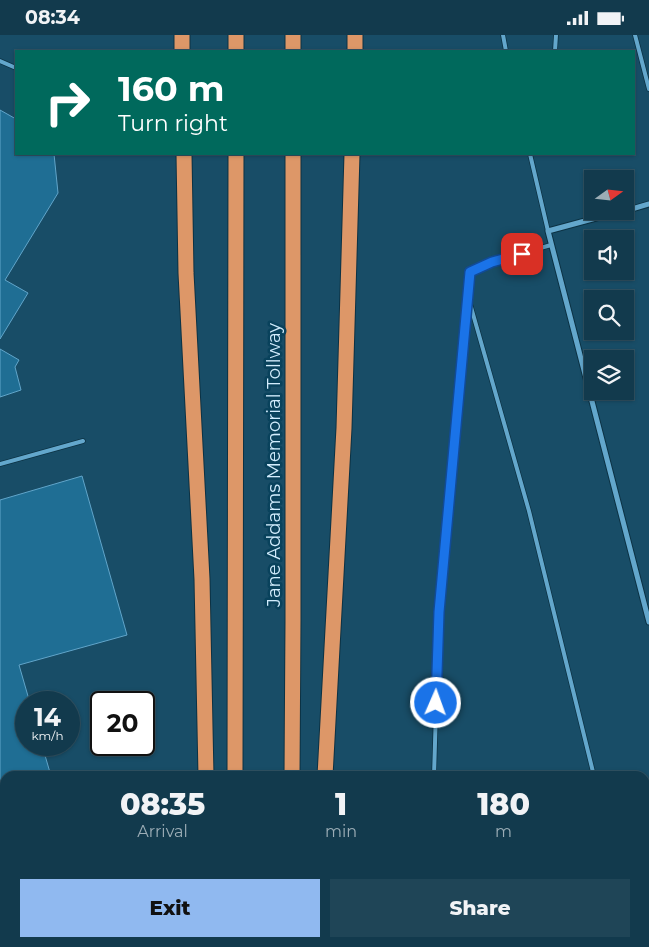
<!DOCTYPE html>
<style>
body{margin:0;font-family:Montserrat,sans-serif;background:#1f4557;color:#f1f3f6;height:100vh;display:flex;flex-direction:column;font-size:19px;white-space:nowrap}
*{box-sizing:border-box;margin:0}
p{font-size:16px;color:#9cadb6}
.icon{flex:none;width:28px;height:28px;fill:none;stroke:currentColor;stroke-width:2;stroke-linecap:round;stroke-linejoin:round}
.map{position:relative;flex:1;overflow:hidden}
.panel{position:absolute;left:0px;top:736px;width:650px;height:176px;display:flex;flex-direction:column;background:#123a4d;border-radius:15px 15px 0 0;box-shadow:0 1px 4px #0004,0 0 0 1px #315465}
.panel>*{flex:none}
.guide{position:absolute;left:15px;top:15px;width:620px;height:105px;border-radius:0px;box-shadow:0 1px 4px #0004,0 0 0 1px #315465;background:#00695c;color:#fff;overflow:hidden}
.needle{width:32px;rotate:75deg}
.controls{position:absolute;left:584px;top:135px;display:grid;gap:10px}
.controls a{display:grid;place-items:center;width:50px;height:50px;border-radius:0px;background:#123a4d;box-shadow:0 1px 4px #0004,0 0 0 1px #315465;font-size:25px}
.speed{position:absolute;left:15px;top:656px;display:flex;gap:10px;font-size:25px;font-weight:700;text-align:center}
.speed>*{display:grid;place-content:center;width:65px;height:65px;border-radius:50%;background:#123a4d;box-shadow:0 1px 4px #0004,0 0 0 1px #315465;line-height:1}
.speed small{font-size:12px;font-weight:400}
.speed .limit{border:2px solid #111;border-radius:8px;background:#fff;color:#111}
.pin{position:absolute;display:grid;place-items:center;width:42px;height:42px;color:#fff;margin:-21px;border-radius:10px;box-shadow:0 2px 8px #0006}
.me{position:absolute;width:55px;margin:-28px;rotate:2deg;stroke-linejoin:round;filter:drop-shadow(0 0 4px #0008)}
.turn{display:flex;align-items:center;gap:18px;height:105px;padding:0 20px;font-size:22px}
.turn .icon{width:65px;height:65px;stroke-width:2.5}
.turn b{display:block;font-size:35px;line-height:42px}
.eta{display:flex;justify-content:space-evenly;align-items:center;height:85px;text-align:center}
.eta b{font-size:30px;font-weight:800;line-height:35px}
.primary-button{display:flex;gap:10px;margin-top:auto;padding:10px 20px}
.primary-button a{flex:1;height:58px;border-radius:0px;background:#90b9f0;color:#111;font-size:20px;font-weight:800;line-height:58px;text-align:center}
.primary-button a+a{background:#1f4557;color:#f1f3f6}
.status{display:flex;justify-content:space-between;align-items:center;height:35px;padding:0 25px;background:#123a4d;direction:ltr}
.status svg{height:14px;fill:currentColor}
.map>svg:first-child{display:block}
.building{fill:#1f6e94;stroke:#61a5ca}
.lines{fill:none;stroke-linecap:round;stroke-linejoin:round}
.lane-casing{stroke:#0c3244;stroke-width:5.5}
.street-casing{stroke:#0c3244;stroke-width:7}
.highway-casing{stroke:#0c3244;stroke-width:17}
.lane{stroke:#63a7cc;stroke-width:4}
.street{stroke:#63a7cc;stroke-width:5}
.highway{stroke:#dd9768;stroke-width:15}
.route-casing{stroke:#114b97;stroke-width:12}
.route{stroke:#1a73e8;stroke-width:9}
.labels{text-anchor:middle;stroke-width:5;stroke-linejoin:round;paint-order:stroke}
.street-label{font-size:18px;fill:#d3edfd;stroke:#09425c}
</style>
<div class="status"><b>08:34</b><svg viewBox="0 0 49 12"><path d="M0 12V9h3v3zM5 12V6h3v6zM10 12V3h3v9zM15 12V0h3v12zM26 1h20v11H26zM47 4h2v5h-2z"/></svg></div>
<div class="map">
<svg width="649" height="912" viewBox="0 0 649 912">
<rect width="100%" height="100%" fill="#184d67"/>
<!-- building -->
<g class="building">
<polygon points="0,75 16,84 16,119 54,119 58,158 5,245 28,258 0,304"/>
<polygon points="0,314 19,325 15,332 21,355 0,362"/>
<polygon points="82,441 127,600 19,630 30,668 26,668 26,710 42,710 51,741 5,741 5,829 0,830 0,465"/>
<polygon points="645,825 649,841 649,900 645,901"/>
<polygon points="506,908 618,908 600,912 508,912"/>
</g>
<g class="lines">
<!-- lane casing -->
<g class="lane-casing">
<g id="lane">
<polyline points="503,0 506,16"/>
<polyline points="635,0 649,54"/>
<polyline points="555,16 556,0"/>
<polyline points="0,26 16,33"/>
<polyline points="530,119 548,196"/>
<polyline points="469,265 529,476 594,741"/>
<polyline points="0,429 83,406"/>
<polyline points="434,741 439,577 470,237 492,227 551,210"/>
<polyline points="645,780 649,779"/>
<polyline points="0,878 5,876"/>
<polyline points="112,912 112,908"/>
</g>
</g>
<!-- street casing -->
<g class="street-casing">
<g id="street">
<polyline points="622,176 548,196 649,587"/>
<polyline points="625,176 649,169"/>
</g>
</g>
<!-- highway casing -->
<g class="highway-casing">
<g id="highway">
<polyline points="182,0 182,16"/>
<polyline points="236,16 236,0"/>
<polyline points="293,16 293,0"/>
<polyline points="355,16 355,0"/>
<polyline points="184,119 186,238 202,544 206,741"/>
<polyline points="235,741 236,119"/>
<polyline points="292,741 293,586 293,119"/>
<polyline points="325,741 344,393 352,119"/>
<polyline points="209,908 209,912"/>
<polyline points="235,908 235,912"/>
<polyline points="290,912 290,908"/>
<polyline points="318,912 318,908"/>
</g>
</g>
<!-- lane -->
<use href="#lane" class="lane"/>
<!-- street -->
<use href="#street" class="street"/>
<!-- highway -->
<use href="#highway" class="highway"/>
</g>
<g class="lines">
<!-- route casing -->
<g class="route-casing">
<polyline id="route" points="436,668 439,577 470,237 492,227 522,219"/>
</g>
<!-- route -->
<use href="#route" class="route"/>
</g>
<g class="labels">
<!-- street labels -->
<g class="street-label">
<text transform="translate(274 430) rotate(-90)" y="6">Jane Addams Memorial Tollway</text>
</g>
</g>
</svg>
<div class="controls">
<a><svg class="needle" viewBox="-14 -14 28 28"><path d="M0-13l5 13h-10z" fill="#e53935"/><path d="M0 13l5-13h-10z" fill="#9cadb6"/></svg></a>
<a><svg class="icon" aria-label="sound" viewBox="0 0 24 24"><path d="M4 9h4l5-4v14l-5-4H4zM17 9q2 3 0 6"/></svg></a>
<a><svg class="icon" aria-label="search" viewBox="0 0 24 24"><circle cx="10" cy="10" r="6"/><path d="M15 15l6 6"/></svg></a>
<a><svg class="icon" aria-label="layers" viewBox="0 0 24 24"><path d="M12 4l9 5-9 5-9-5zM3 14l9 5 9-5"/></svg></a>
</div>
<div class="speed"><div>14<small>km/h</small></div><div class="limit">20</div></div>
<div class="pin" style="left:522px;top:219px;background:#d93025"><svg class="icon" aria-label="arrive" viewBox="0 0 24 24"><path d="M6 21V4h12l-3 4 3 4H6"/></svg></div>
<svg class="me" style="left:436px;top:668px" viewBox="-20 -20 40 40"><circle r="17" fill="#1a73e8" stroke="#fff" stroke-width="3"/><path d="M0-11L8 9 0 5-8 9z" fill="#fff"/></svg>
<div class="guide">
<div class="turn"><svg class="icon" aria-label="right" viewBox="0 0 24 24"><path d="M7 20v-9h11M14 6l5 5-5 5"/></svg><div><b>160 m</b>Turn right</div></div>
</div>
<section class="panel">
<div class="eta">
<div><b>08:35</b><p>Arrival</p></div>
<div><b>1</b><p>min</p></div>
<div><b>180</b><p>m</p></div>
</div>
<div class="primary-button"><a>Exit</a><a>Share</a></div>
</section>
</div>
